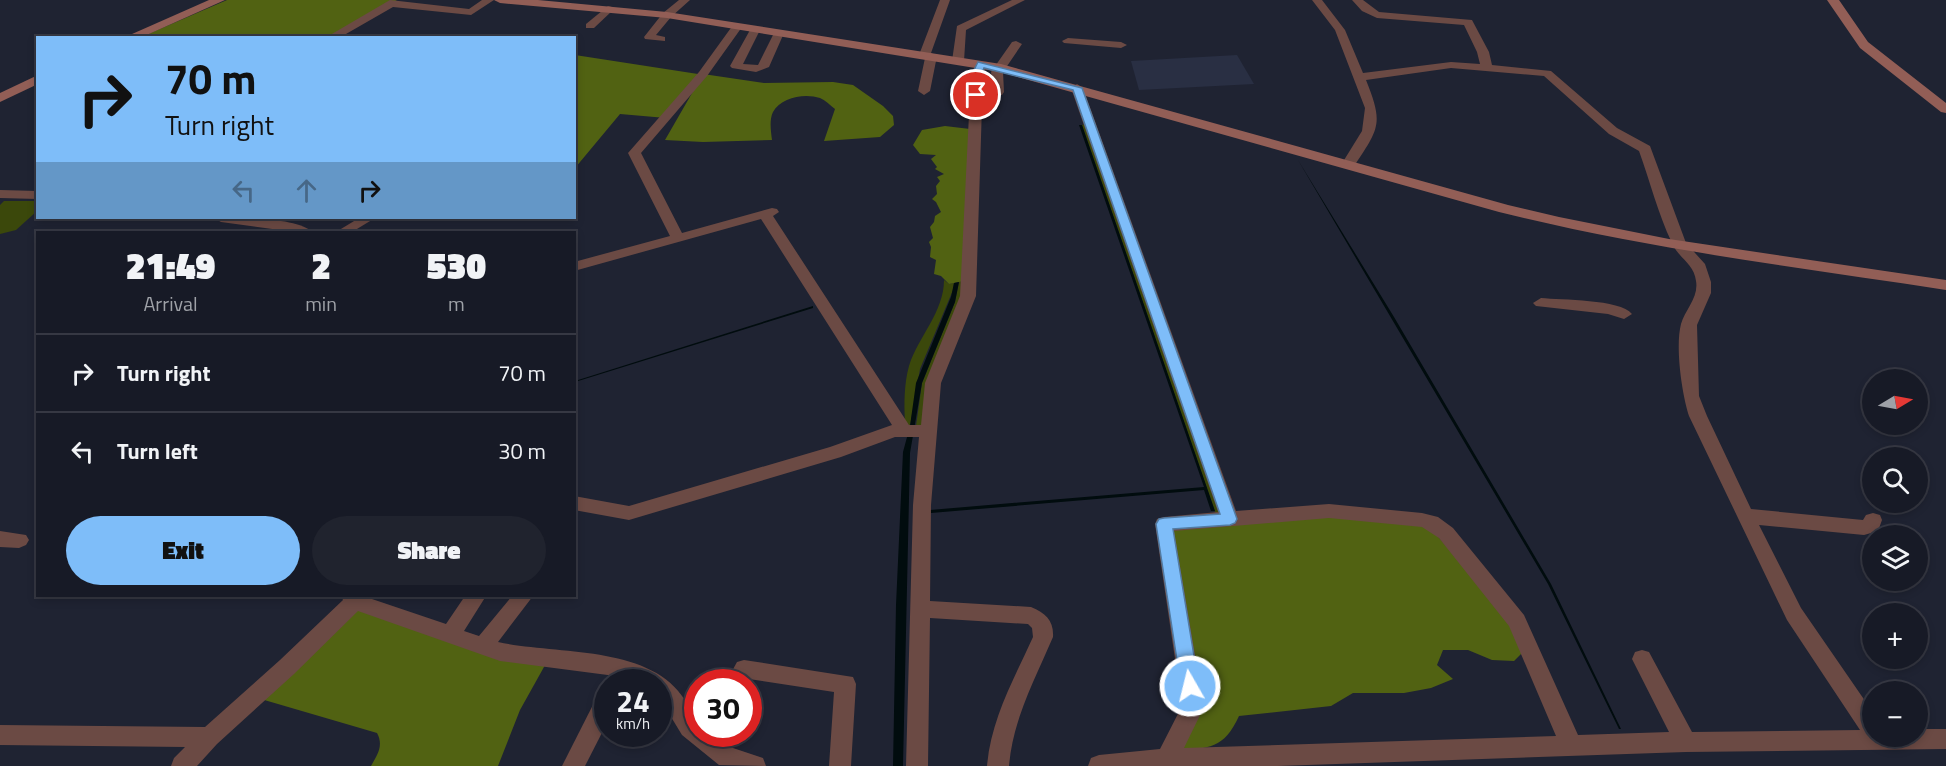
<!DOCTYPE html>
<meta charset="utf-8">
<style>
body{margin:0;font-family:"Titillium Web",sans-serif;background:#20232e;color:#f1f3f6;height:100vh;display:flex;flex-direction:column;font-size:22px;white-space:nowrap}
*{box-sizing:border-box;margin:0}
p{font-size:20px;color:#9ea1a7}
.icon{flex:none;width:33px;height:33px;fill:none;stroke:currentColor;stroke-width:2;stroke-linecap:round;stroke-linejoin:round}
.map{position:relative;flex:1;overflow:hidden}
.side{position:absolute;left:36px;top:231px;width:540px;height:366px;display:flex;flex-direction:column;background:#171a26;border-radius:0px;box-shadow:0 3px 9px #0003,0 0 0 2px #363843}
.side>*{flex:none}
.hud{position:absolute;left:36px;top:36px;width:540px;height:183px;border-radius:0px;box-shadow:0 3px 9px #0003,0 0 0 2px #363843;background:#7ebdf9;color:#111;overflow:hidden}
.needle{width:39px;rotate:80deg}
.tools{position:absolute;left:1862px;top:369px;display:grid;gap:12px}
.tools a{display:grid;place-items:center;width:66px;height:66px;border-radius:50%;background:#171a26;box-shadow:0 3px 9px #0003,0 0 0 2px #363843;font-size:30px}
.speed{position:absolute;left:594px;top:669px;display:flex;gap:12px;font-size:30px;font-weight:700;text-align:center}
.speed>*{display:grid;place-content:center;width:78px;height:78px;border-radius:50%;background:#171a26;box-shadow:0 3px 9px #0003,0 0 0 2px #363843;line-height:1}
.speed small{font-size:15px;font-weight:400}
.speed .limit{border:9px solid #d22;background:#fff;color:#111}
.pin{position:absolute;display:grid;place-items:center;width:51px;height:51px;color:#fff;margin:-26px;border:3px solid #fff;border-radius:50%;box-shadow:0 2px 6px #0007}
.me{position:absolute;width:66px;margin:-33px;rotate:352deg;stroke-linejoin:round;filter:drop-shadow(0 0 4px #0008)}
.turn{display:flex;align-items:center;gap:21px;height:126px;padding:0 30px;font-size:27px}
.turn .icon{width:78px;height:78px;stroke-width:2.5}
.turn b{display:block;font-size:42px;line-height:51px}
.lanes{display:flex;align-items:center;height:57px;padding:0 30px;background:#0003;justify-content:center;gap:30px;direction:ltr}
.lanes .off{opacity:.35}
.eta{display:flex;justify-content:space-evenly;align-items:center;height:102px;text-align:center}
.eta b{font-size:36px;font-weight:800;line-height:42px}
.button{display:flex;gap:12px;margin-top:auto;padding:12px 30px}
.button a{flex:1;height:69px;border-radius:36px;background:#7ebdf9;color:#111;font-size:24px;font-weight:800;line-height:69px;text-align:center}
.button a+a{background:#20232e;color:#f1f3f6}
ul{padding:0;list-style:none}
li{display:flex;align-items:center;gap:18px;height:78px;padding:0 30px;border-top:2px solid #363843}
li div{flex:1}
li b{display:block;font-size:22px}
li em{font-style:normal}
.map>svg:first-child{display:block}
.built{fill:#292f43}
.green{fill:#3b480b}
.forest{fill:#516212}
.water{fill:#010c0e}
.lines{fill:none;stroke-linecap:round;stroke-linejoin:round}
.street{fill:#6b4a44;fill-rule:evenodd}
.secondary{fill:#925e56;fill-rule:evenodd}
.route{fill:#7ebdf9;stroke:#527ba2;stroke-width:1.5}
</style>
<div class="map">
<svg width="1946" height="766" viewBox="0 0 1946 766">
<rect width="100%" height="100%" fill="#1f2332"/>
<!-- built -->
<polygon class="built" points="1237,55 1254,84 1139,90 1131,61"/>
<!-- green -->
<g class="green">
<polygon points="1086,124 1222,512 1216,515 1082,125"/>
<polygon points="4,201 37,201 37,211 16,230 0,234 0,205"/>
<path d="M 944,280 L 949,284 L 954,283 L 953,290 L 920,369 L 910,426 L 905,422 C 904,404 904,384 909,366 C 918,337 944,312 944,280 Z"/>
<polygon points="964,281 962,299 925,426 916,426 922,383 955,302 959,282"/>
</g>
<!-- forest -->
<g class="forest">
<polygon points="227,0 397,0 329,37 139,38"/>
<polygon points="575,55 698,74 666,118 620,114 575,168"/>
<path d="M 703,74 L 764,83 L 833,82 L 853,85 L 883,106 L 893,116 L 894,125 L 880,137 L 824,141 L 835,109 C 830,105 825,100 820,98 C 805,93 781,97 773,112 C 769,120 771,132 772,140 L 703,142 L 665,140 Z"/>
<polygon points="945,126 970,129 964,281 949,284 941,276 934,274 936,260 930,257 931,247 929,242 933,238 930,227 934,222 935,216 941,212 936,202 932,199 937,194 936,186 940,181 937,177 944,174 935,169 937,167 931,159 936,155 920,154 913,145 922,130"/>
<path d="M 1335,515 L 1429,526 L 1508,618 L 1524,651 L 1514,661 L 1492,660 L 1468,650 L 1443,650 L 1437,665 L 1453,679 L 1431,688 L 1404,693 L 1353,693 L 1331,706 L 1239,716 C 1224,749 1209,748 1176,751 L 1198,714 L 1169,528 Z"/>
<path d="M 354,601 L 549,658 L 520,710 L 498,766 L 371,766 C 377,755 384,746 377,733 L 254,697 Z"/>
</g>
<!-- water -->
<g class="water">
<polygon points="1079,125 1082,125 1215,511 1211,511 1204,490 931,513 930,510 1204,487"/>
<polygon points="1298,160 1394,317 1551,584 1621,729 1619,729 1548,584"/>
<polygon points="959,282 955,302 922,383 910,453 903,766 893,766 896,605 903,452 910,426 916,383 951,297 954,283"/>
<polygon points="813,306 813,308 575,382 575,381"/>
</g>
<g class="lines">
<!-- street -->
<g class="street">
<polygon points="390,0 469,9 482,0 494,0 471,15 393,7 339,38 325,38"/>
<polygon points="679,0 690,0 671,17 656,35 665,37 665,41 645,39 644,37 663,13"/>
<polygon points="940,0 950,0 931,53 937,56 930,91 924,95 918,91 925,58 919,55"/>
<polygon points="1012,0 1025,0 966,30 964,61 962,63 954,63 952,61 957,26"/>
<path d="M 1312,0 L 1322,0 L 1345,30 L 1363,73 L 1451,62 L 1480,64 L 1477,52 L 1464,25 L 1377,18 L 1362,11 L 1352,0 L 1363,0 L 1379,12 L 1472,20 L 1489,52 L 1492,65 L 1551,71 L 1617,128 L 1650,146 L 1686,243 L 1705,264 L 1711,282 L 1711,293 L 1697,325 L 1699,396 L 1707,416 L 1751,509 L 1863,520 L 1866,515 L 1873,513 L 1880,515 L 1882,520 L 1878,531 L 1864,535 L 1759,525 L 1801,608 L 1872,711 L 1872,736 L 1917,736 L 1917,729 L 1946,729 L 1946,749 L 1686,752 L 1278,766 L 1088,766 L 1091,758 L 1099,755 L 1160,749 L 1182,706 L 1155,524 L 1157,519 L 1164,517 L 1218,512 L 1071,88 L 1077,84 L 1083,88 L 1236,511 L 1329,504 L 1422,513 L 1438,517 L 1453,528 L 1524,615 L 1578,735 L 1669,732 L 1632,659 L 1635,652 L 1642,650 L 1649,652 L 1692,732 L 1860,730 L 1787,620 L 1689,416 C 1682,394 1675,347 1681,324 C 1685,310 1699,297 1696,281 C 1694,263 1678,258 1672,243 C 1658,214 1650,181 1639,151 L 1609,134 L 1544,76 L 1451,68 L 1366,80 C 1384,125 1379,128 1353,168 L 1343,168 L 1341,165 L 1362,131 L 1365,108 L 1335,30 ZM 1329,518 L 1422,527 L 1439,538 L 1509,626 L 1556,736 L 1184,748 L 1204,707 L 1174,531 Z"/>
<polygon points="608,6 612,7 612,11 594,28 586,28 586,24"/>
<path d="M 737,24 L 742,27 L 707,76 L 641,153 L 682,233 L 772,208 L 777,209 L 779,212 L 773,216 L 909,425 L 921,425 L 925,383 L 960,296 L 971,74 L 977,62 L 985,62 L 987,64 L 983,74 L 976,296 L 941,383 L 931,505 L 930,601 L 1031,607 C 1046,613 1054,621 1053,637 C 1035,679 1013,719 1009,766 L 987,766 C 991,719 1014,679 1033,637 L 1032,628 L 1028,624 L 930,618 L 928,766 L 906,766 L 913,505 L 919,437 L 895,437 L 841,457 L 629,520 L 574,510 L 574,496 L 629,506 L 830,447 L 892,425 L 761,219 L 574,271 L 574,262 L 670,236 L 628,153 L 699,72 L 733,25 Z"/>
<polygon points="755,27 760,30 743,64 758,65 775,31 783,31 784,33 769,67 756,72 732,68 730,66 750,30"/>
<polygon points="1068,38 1121,42 1127,45 1121,48 1064,43 1062,41"/>
<polygon points="1016,41 1022,44 1003,72 1004,92 1002,95 994,95 991,72 1012,42"/>
<polygon points="0,190 38,191 38,199 0,198"/>
<path d="M 214,218 C 233,216 299,218 312,232 L 294,232 L 221,222 Z"/>
<polygon points="359,218 375,218 352,232 336,232"/>
<path d="M 1541,298 C 1561,300 1620,299 1632,314 L 1624,319 L 1608,314 L 1536,306 L 1533,303 Z"/>
<polygon points="0,531 26,535 29,540 26,545 19,548 0,547"/>
<path d="M 341,596 L 370,596 L 369,598 L 446,624 L 465,596 L 486,596 L 464,631 L 479,636 L 512,596 L 533,596 L 498,642 C 556,655 650,644 685,700 C 692,712 698,719 698,734 L 713,734 L 733,748 L 763,758 L 766,766 L 719,765 L 682,735 L 665,707 L 658,701 L 658,682 L 635,682 L 623,677 L 500,661 L 358,611 L 294,674 L 217,744 L 197,766 L 171,766 L 174,758 L 185,747 L 0,745 L 0,725 L 205,727 L 280,660 L 343,600 Z"/>
<polygon points="744,660 853,677 856,684 851,766 829,766 834,692 749,679 747,682 726,682 737,662"/>
<polygon points="608,688 608,721 585,766 562,766 600,691"/>
</g>
<!-- secondary -->
<g class="secondary">
<polygon points="209,0 225,0 140,38 123,38"/>
<path d="M 494,0 L 538,0 L 667,12 L 1001,64 L 1508,205 L 1559,217 L 1669,239 L 1946,280 L 1946,290 C 1796,267 1646,249 1499,212 L 1000,72 L 667,18 L 500,3 Z"/>
<polygon points="1827,0 1839,0 1868,42 1946,103 1946,113 1941,112 1860,48"/>
<polygon points="38,75 38,84 0,102 0,93"/>
</g>
</g>
<!-- route -->
<polygon class="route" points="978,62 1082,88 1237,519 1235,523 1230,525 1173,529 1199,686 1196,692 1190,694 1184,692 1181,686 1156,524 1159,519 1164,518 1220,514 1073,90 984,68 982,74 981,95 973,97 972,74"/>
</svg>
<div class="tools">
<a><svg class="needle" viewBox="-14 -14 28 28"><path d="M0-13l5 13h-10z" fill="#e53935"/><path d="M0 13l5-13h-10z" fill="#9ea1a7"/></svg></a>
<a><svg class="icon" aria-label="search" viewBox="0 0 24 24"><circle cx="10" cy="10" r="6"/><path d="M15 15l6 6"/></svg></a>
<a><svg class="icon" aria-label="layers" viewBox="0 0 24 24"><path d="M12 4l9 5-9 5-9-5zM3 14l9 5 9-5"/></svg></a>
<a>+</a>
<a>−</a>
</div>
<div class="speed"><div>24<small>km/h</small></div><div class="limit">30</div></div>
<div class="pin" style="left:976px;top:95px;background:#d93025"><svg class="icon" aria-label="arrive" viewBox="0 0 24 24"><path d="M6 21V4h12l-3 4 3 4H6"/></svg></div>
<svg class="me" style="left:1190px;top:686px" viewBox="-20 -20 40 40"><circle r="17" fill="#7ebdf9" stroke="#fff" stroke-width="3"/><path d="M0-11L8 9 0 5-8 9z" fill="#fff"/></svg>
<div class="hud">
<div class="turn"><svg class="icon" aria-label="right" viewBox="0 0 24 24"><path d="M7 20v-9h11M14 6l5 5-5 5"/></svg><div><b>70 m</b>Turn right</div></div>
<div class="lanes"><svg class="icon off" aria-label="left" viewBox="0 0 24 24"><path d="M17 20v-9H6M10 6l-5 5 5 5"/></svg><svg class="icon off" aria-label="ahead" viewBox="0 0 24 24"><path d="M12 20V5M6 11l6-6 6 6"/></svg><svg class="icon" aria-label="right" viewBox="0 0 24 24"><path d="M7 20v-9h11M14 6l5 5-5 5"/></svg></div>
</div>
<section class="side">
<div class="eta">
<div><b>21:49</b><p>Arrival</p></div>
<div><b>2</b><p>min</p></div>
<div><b>530</b><p>m</p></div>
</div>
<ul>
<li><svg class="icon" aria-label="right" viewBox="0 0 24 24"><path d="M7 20v-9h11M14 6l5 5-5 5"/></svg><div><b>Turn right</b></div><em>70 m</em></li>
<li><svg class="icon" aria-label="left" viewBox="0 0 24 24"><path d="M17 20v-9H6M10 6l-5 5 5 5"/></svg><div><b>Turn left</b></div><em>30 m</em></li>
</ul>
<div class="button"><a>Exit</a><a>Share</a></div>
</section>
</div>
